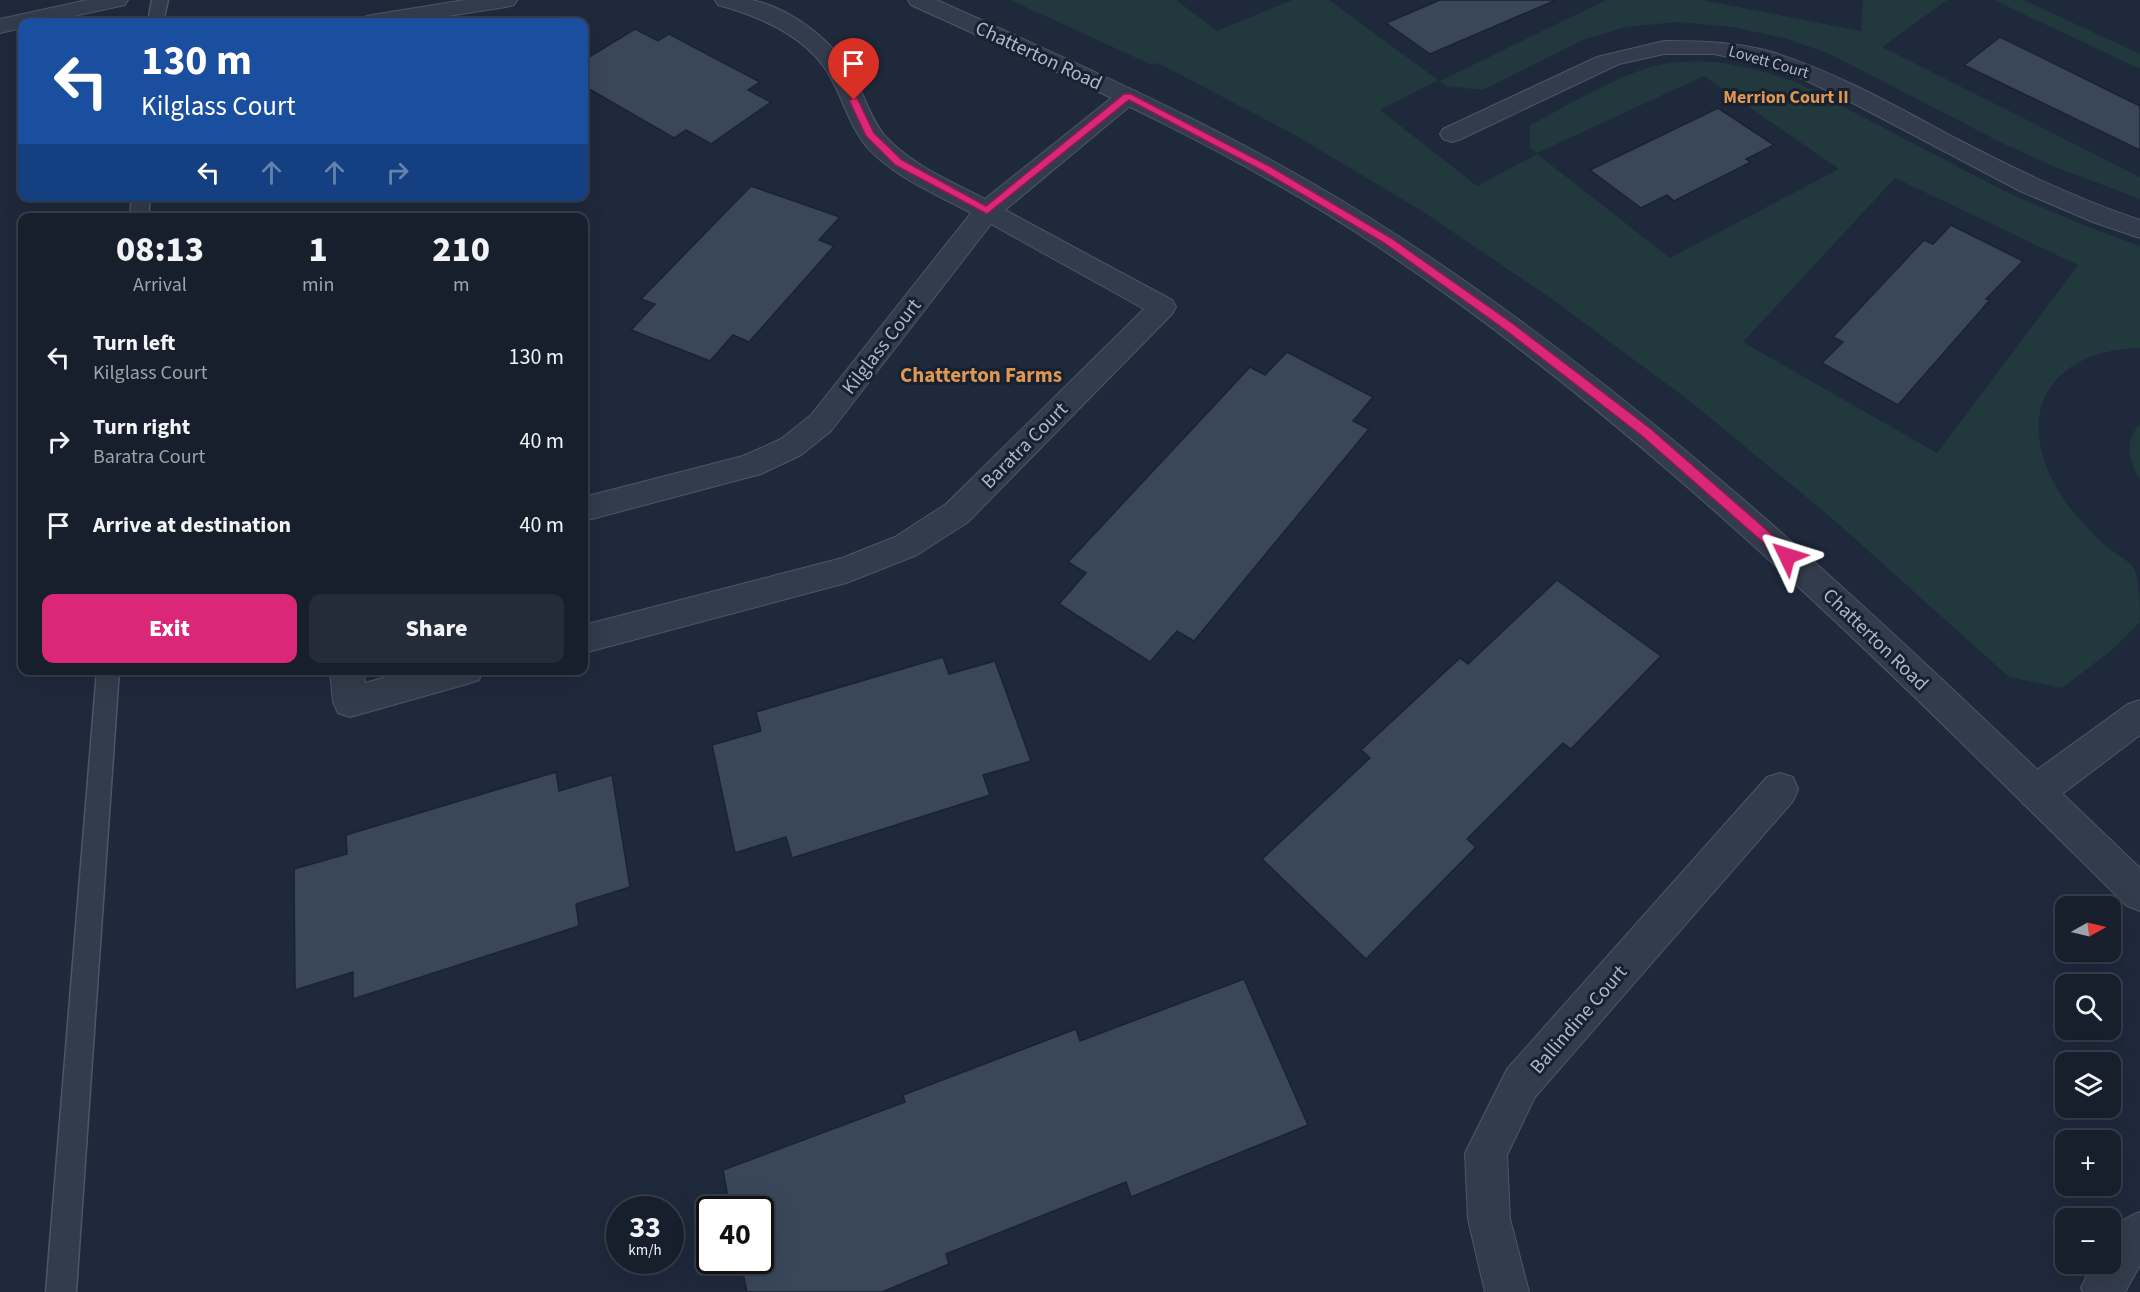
<!DOCTYPE html>
<meta charset="utf-8">
<style>
body{margin:0;font-family:"Source Sans 3",sans-serif;background:#242c39;color:#f1f3f6;height:100vh;display:flex;flex-direction:column;font-size:22px;white-space:nowrap}
*{box-sizing:border-box;margin:0}
p{font-size:20px;color:#9ea2aa}
.icon{flex:none;width:33px;height:33px;fill:none;stroke:currentColor;stroke-width:2;stroke-linecap:round;stroke-linejoin:round}
.map{position:relative;flex:1;overflow:hidden}
.panel{position:absolute;left:18px;top:213px;width:570px;height:462px;display:flex;flex-direction:column;background:#171f2d;border-radius:12px;box-shadow:0 6px 24px #0002,0 0 0 2px #363d49}
.panel>*{flex:none}
.banner{position:absolute;left:18px;top:18px;width:570px;height:183px;border-radius:12px;box-shadow:0 6px 24px #0002,0 0 0 2px #363d49;background:#1a4fa0;color:#fff;overflow:hidden}
.needle{width:39px;rotate:82deg}
.fabs{position:absolute;left:2055px;top:896px;display:grid;gap:12px}
.fabs a{display:grid;place-items:center;width:66px;height:66px;border-radius:12px;background:#171f2d;box-shadow:0 6px 24px #0002,0 0 0 2px #363d49;font-size:30px}
.speed{position:absolute;left:606px;top:1196px;display:flex;gap:12px;font-size:30px;font-weight:700;text-align:center}
.speed>*{display:grid;place-content:center;width:78px;height:78px;border-radius:50%;background:#171f2d;box-shadow:0 6px 24px #0002,0 0 0 2px #363d49;line-height:1}
.speed small{font-size:15px;font-weight:400}
.speed .limit{border:3px solid #111;border-radius:9px;background:#fff;color:#111}
.pin{position:absolute;display:grid;place-items:center;width:51px;height:51px;color:#fff;margin:-62px -26px;border-radius:50% 50% 50% 0;rotate:-45deg;box-shadow:0 0 6px #0007}
.pin .icon{rotate:45deg}
.me{position:absolute;width:66px;margin:-33px;rotate:311deg;stroke-linejoin:round;filter:drop-shadow(0 0 4px #0008)}
.turn{display:flex;align-items:center;gap:21px;height:126px;padding:0 24px;font-size:27px}
.turn .icon{width:78px;height:78px;stroke-width:2.5}
.turn b{display:block;font-size:42px;line-height:51px}
.lanes{display:flex;align-items:center;height:57px;padding:0 24px;background:#0003;justify-content:center;gap:30px;direction:ltr}
.lanes .off{opacity:.35}
.eta{display:flex;justify-content:space-evenly;align-items:center;height:102px;text-align:center}
.eta b{font-size:36px;font-weight:800;line-height:42px}
.action{display:flex;gap:12px;margin-top:auto;padding:12px 24px}
.action a{flex:1;height:69px;border-radius:12px;background:#db2777;color:#fff;font-size:24px;font-weight:800;line-height:69px;text-align:center}
.action a+a{background:#242c39;color:#f1f3f6}
ul{padding:0;list-style:none}
li{display:flex;align-items:center;gap:18px;height:84px;padding:0 24px}
li div{flex:1}
li b{display:block;font-size:22px}
li em{font-style:normal}
.map>svg:first-child{display:block}
.green{fill:#21383d;fill-rule:evenodd}
.building{fill:#3a475b;stroke:#1a2332;stroke-width:1.5}
.lines{fill:none;stroke-linecap:round;stroke-linejoin:round}
.service-casing{stroke:#4e5666;stroke-width:3}
.minor-casing{stroke:#4e5666;stroke-width:2}
.tertiary-casing{stroke:#4e5666;stroke-width:2}
.service{fill:#333c4c;fill-rule:evenodd}
.minor{fill:#333c4c;fill-rule:evenodd}
.tertiary{fill:#333c4c;fill-rule:evenodd}
.route{fill:#db2777;stroke:#8e194d;stroke-width:1.5}
.labels{text-anchor:middle;stroke-width:6;stroke-linejoin:round;paint-order:stroke}
.far-street-label{font-size:16px;fill:#aeb6c8;stroke:#182130}
.far-neighbourhood-label{font-size:18px;font-weight:bold;fill:#df9752;stroke:#182130}
.street-label{font-size:20px;fill:#aeb6c8;stroke:#182130}
.neighbourhood-label{font-size:21px;font-weight:bold;fill:#df9752;stroke:#182130}
</style>
<div class="map">
<svg width="2140" height="1292" viewBox="0 0 2140 1292">
<rect width="100%" height="100%" fill="#1f293c"/>
<!-- green -->
<g class="green">
<path d="M 1010,0 L 1176,0 L 1217,31 L 1292,0 L 1329,0 L 1438,80 L 1380,110 L 1477,186 L 1537,154 L 1670,258 L 1839,169 L 1704,76 L 1537,153 L 1530,148 L 1530,125 C 1566,107 1620,73 1659,65 C 1707,55 1753,67 1798,83 L 2008,193 L 2086,226 L 2140,246 L 2140,348 C 2042,351 2011,422 2065,501 C 2076,517 2091,532 2105,545 C 2114,553 2127,559 2134,568 C 2140,582 2140,605 2140,622 L 2112,650 L 2062,688 L 2009,677 L 1834,520 L 1691,402 L 1552,299 L 1422,211 L 1295,135 L 1158,63 L 1152,65 ZM 1895,178 L 2078,265 L 1937,453 L 1743,342 Z"/>
<polygon points="1606,0 1702,0 1861,31 1863,0 1947,0 1882,47 2140,177 2140,199 2055,167 2002,143 1830,54 1784,38 1733,27 1678,22 1626,27 1582,40 1482,90 1446,86 1440,81"/>
<polygon points="1994,0 2024,0 2140,54 2140,69"/>
<path d="M 2140,424 L 2140,480 C 2128,461 2124,441 2140,424 Z"/>
</g>
<!-- building -->
<g class="building">
<polygon points="1440,0 1556,0 1430,54 1386,23"/>
<polygon points="635,29 658,41 669,34 760,82 748,90 771,102 711,144 686,130 674,138 584,86 584,60"/>
<polygon points="2000,37 2140,106 2140,150 1964,65"/>
<polygon points="1718,108 1774,145 1746,159 1751,162 1674,201 1667,195 1641,208 1590,170"/>
<polygon points="751,186 840,217 819,240 834,246 749,342 733,335 710,361 631,330 655,304 641,299"/>
<polygon points="1951,225 2023,261 1986,299 1990,300 1898,405 1822,363 1843,342 1833,337 1924,240 1933,244"/>
<polygon points="1287,352 1373,397 1353,421 1369,429 1194,641 1177,631 1150,662 1059,604 1086,573 1068,562 1250,367 1265,375"/>
<polygon points="1557,580 1661,656 1571,749 1563,743 1467,839 1476,847 1366,959 1262,859 1370,758 1361,750 1460,658 1468,664"/>
<polygon points="943,657 949,674 995,661 1031,761 983,775 990,795 792,858 786,837 735,853 712,745 761,731 756,712"/>
<polygon points="556,772 559,791 612,775 630,887 576,904 579,926 353,999 353,972 295,990 294,869 347,854 346,835"/>
<polygon points="1244,979 1308,1125 1131,1197 1126,1182 946,1254 949,1264 882,1292 747,1292 740,1260 760,1260 760,1209 730,1209 723,1170 905,1102 903,1095 1076,1029 1080,1041"/>
</g>
<g class="lines">
<!-- service casing -->
<g class="service-casing">
<g id="service">
<polygon points="152,0 168,0 163,22 148,22"/>
<polygon points="132,196 150,196 148,218 130,218"/>
<polygon points="97,670 119,670 76,1292 46,1292"/>
</g>
</g>
<!-- minor casing -->
<g class="minor-casing">
<g id="minor">
<polygon points="465,0 517,0 514,5 506,7 410,22 361,22 364,17 372,15"/>
<path d="M 715,0 C 727,0 740,0 752,0 C 793,9 835,42 855,79 C 865,97 871,120 885,136 C 911,165 951,181 985,199 L 1120,91 L 1128,89 L 1136,91 L 1140,96 L 1136,101 L 1005,210 L 1172,300 L 1176,307 L 1172,314 L 968,522 L 917,555 L 846,583 L 584,653 L 584,625 L 842,558 L 895,537 L 946,504 L 1144,309 L 991,224 L 831,431 L 801,455 L 761,474 L 584,521 L 584,497 L 743,456 L 781,439 L 811,415 L 971,213 C 936,194 894,177 867,147 C 851,128 844,103 833,82 C 812,38 762,17 718,5 Z"/>
<path d="M 1664,41 C 1701,41 1737,42 1772,52 C 1838,73 1897,107 1957,139 C 2016,170 2077,199 2140,220 L 2140,238 L 2093,222 L 2020,191 L 1849,101 L 1803,79 L 1758,63 L 1714,54 L 1664,54 L 1619,64 L 1461,139 L 1452,142 L 1443,139 L 1440,134 L 1443,129 L 1597,57 Z"/>
<polygon points="330,670 364,670 365,683 411,670 483,670 479,680 467,684 350,717 338,713 333,702"/>
<polygon points="2140,700 2140,735 2049,804 2036,808 2023,804 2018,792 2023,780 2128,704"/>
<polygon points="1780,773 1793,777 1798,789 1793,801 1535,1097 1507,1155 1510,1219 1529,1292 1485,1292 1468,1219 1465,1153 1507,1069 1767,777"/>
<path d="M 2140,1212 L 2140,1265 L 2125,1292 L 2083,1292 L 2081,1288 L 2093,1263 L 2110,1263 C 2110,1232 2109,1224 2140,1212 Z"/>
</g>
</g>
<!-- tertiary casing -->
<g class="tertiary-casing">
<g id="tertiary">
<polygon points="87,0 128,0 125,5 46,22 22,22 22,28 0,33 0,19"/>
<path d="M 908,0 L 937,0 C 1094,71 1254,141 1398,236 C 1671,414 1905,643 2140,868 L 2140,911 L 2127,906 C 1891,673 1656,434 1380,248 C 1234,150 1071,78 911,5 Z"/>
</g>
</g>
<!-- service -->
<use href="#service" class="service"/>
<!-- minor -->
<use href="#minor" class="minor"/>
<!-- tertiary -->
<use href="#tertiary" class="tertiary"/>
</g>
<!-- route -->
<polygon class="route" points="1124,94 1131,94 1271,167 1391,238 1512,323 1651,429 1792,552 1794,556 1792,560 1783,560 1642,436 1504,329 1384,243 1263,171 1129,100 987,214 895,165 866,136 849,100 857,98 874,133 902,160 986,206"/>
<g class="labels">
<!-- far-street labels -->
<g class="far-street-label">
<text transform="translate(1769 61) rotate(16)" y="6">Lovett Court</text>
</g>
<!-- far-neighbourhood labels -->
<g class="far-neighbourhood-label">
<text x="1786" y="103">Merrion Court II</text>
</g>
<!-- street labels -->
<g class="street-label">
<text transform="translate(1039 55) rotate(25)" y="7">Chatterton Road</text>
<text transform="translate(881 346) rotate(-52)" y="7">Kilglass Court</text>
<text transform="translate(1024 445) rotate(-45)" y="7">Baratra Court</text>
<text transform="translate(1876 639) rotate(44)" y="7">Chatterton Road</text>
<text transform="translate(1578 1019) rotate(-49)" y="7">Ballindine Court</text>
</g>
<!-- neighbourhood labels -->
<g class="neighbourhood-label">
<text x="981" y="382">Chatterton Farms</text>
</g>
</g>
</svg>
<div class="fabs">
<a><svg class="needle" viewBox="-14 -14 28 28"><path d="M0-13l5 13h-10z" fill="#e53935"/><path d="M0 13l5-13h-10z" fill="#9ea2aa"/></svg></a>
<a><svg class="icon" aria-label="search" viewBox="0 0 24 24"><circle cx="10" cy="10" r="6"/><path d="M15 15l6 6"/></svg></a>
<a><svg class="icon" aria-label="layers" viewBox="0 0 24 24"><path d="M12 4l9 5-9 5-9-5zM3 14l9 5 9-5"/></svg></a>
<a>+</a>
<a>−</a>
</div>
<div class="speed"><div>33<small>km/h</small></div><div class="limit">40</div></div>
<div class="pin" style="left:854px;top:100px;background:#d93025"><svg class="icon" aria-label="arrive" viewBox="0 0 24 24"><path d="M6 21V4h12l-3 4 3 4H6"/></svg></div>
<svg class="me" style="left:1787px;top:556px" viewBox="-20 -20 40 40"><path d="M0-17L14 15 0 8-14 15z" fill="#db2777" stroke="#fff" stroke-width="4"/></svg>
<div class="banner">
<div class="turn"><svg class="icon" aria-label="left" viewBox="0 0 24 24"><path d="M17 20v-9H6M10 6l-5 5 5 5"/></svg><div><b>130 m</b>Kilglass Court</div></div>
<div class="lanes"><svg class="icon" aria-label="left" viewBox="0 0 24 24"><path d="M17 20v-9H6M10 6l-5 5 5 5"/></svg><svg class="icon off" aria-label="ahead" viewBox="0 0 24 24"><path d="M12 20V5M6 11l6-6 6 6"/></svg><svg class="icon off" aria-label="ahead" viewBox="0 0 24 24"><path d="M12 20V5M6 11l6-6 6 6"/></svg><svg class="icon off" aria-label="right" viewBox="0 0 24 24"><path d="M7 20v-9h11M14 6l5 5-5 5"/></svg></div>
</div>
<section class="panel">
<div class="eta">
<div><b>08:13</b><p>Arrival</p></div>
<div><b>1</b><p>min</p></div>
<div><b>210</b><p>m</p></div>
</div>
<ul>
<li><svg class="icon" aria-label="left" viewBox="0 0 24 24"><path d="M17 20v-9H6M10 6l-5 5 5 5"/></svg><div><b>Turn left</b><p>Kilglass Court</p></div><em>130 m</em></li>
<li><svg class="icon" aria-label="right" viewBox="0 0 24 24"><path d="M7 20v-9h11M14 6l5 5-5 5"/></svg><div><b>Turn right</b><p>Baratra Court</p></div><em>40 m</em></li>
<li><svg class="icon" aria-label="arrive" viewBox="0 0 24 24"><path d="M6 21V4h12l-3 4 3 4H6"/></svg><div><b>Arrive at destination</b></div><em>40 m</em></li>
</ul>
<div class="action"><a>Exit</a><a>Share</a></div>
</section>
</div>
